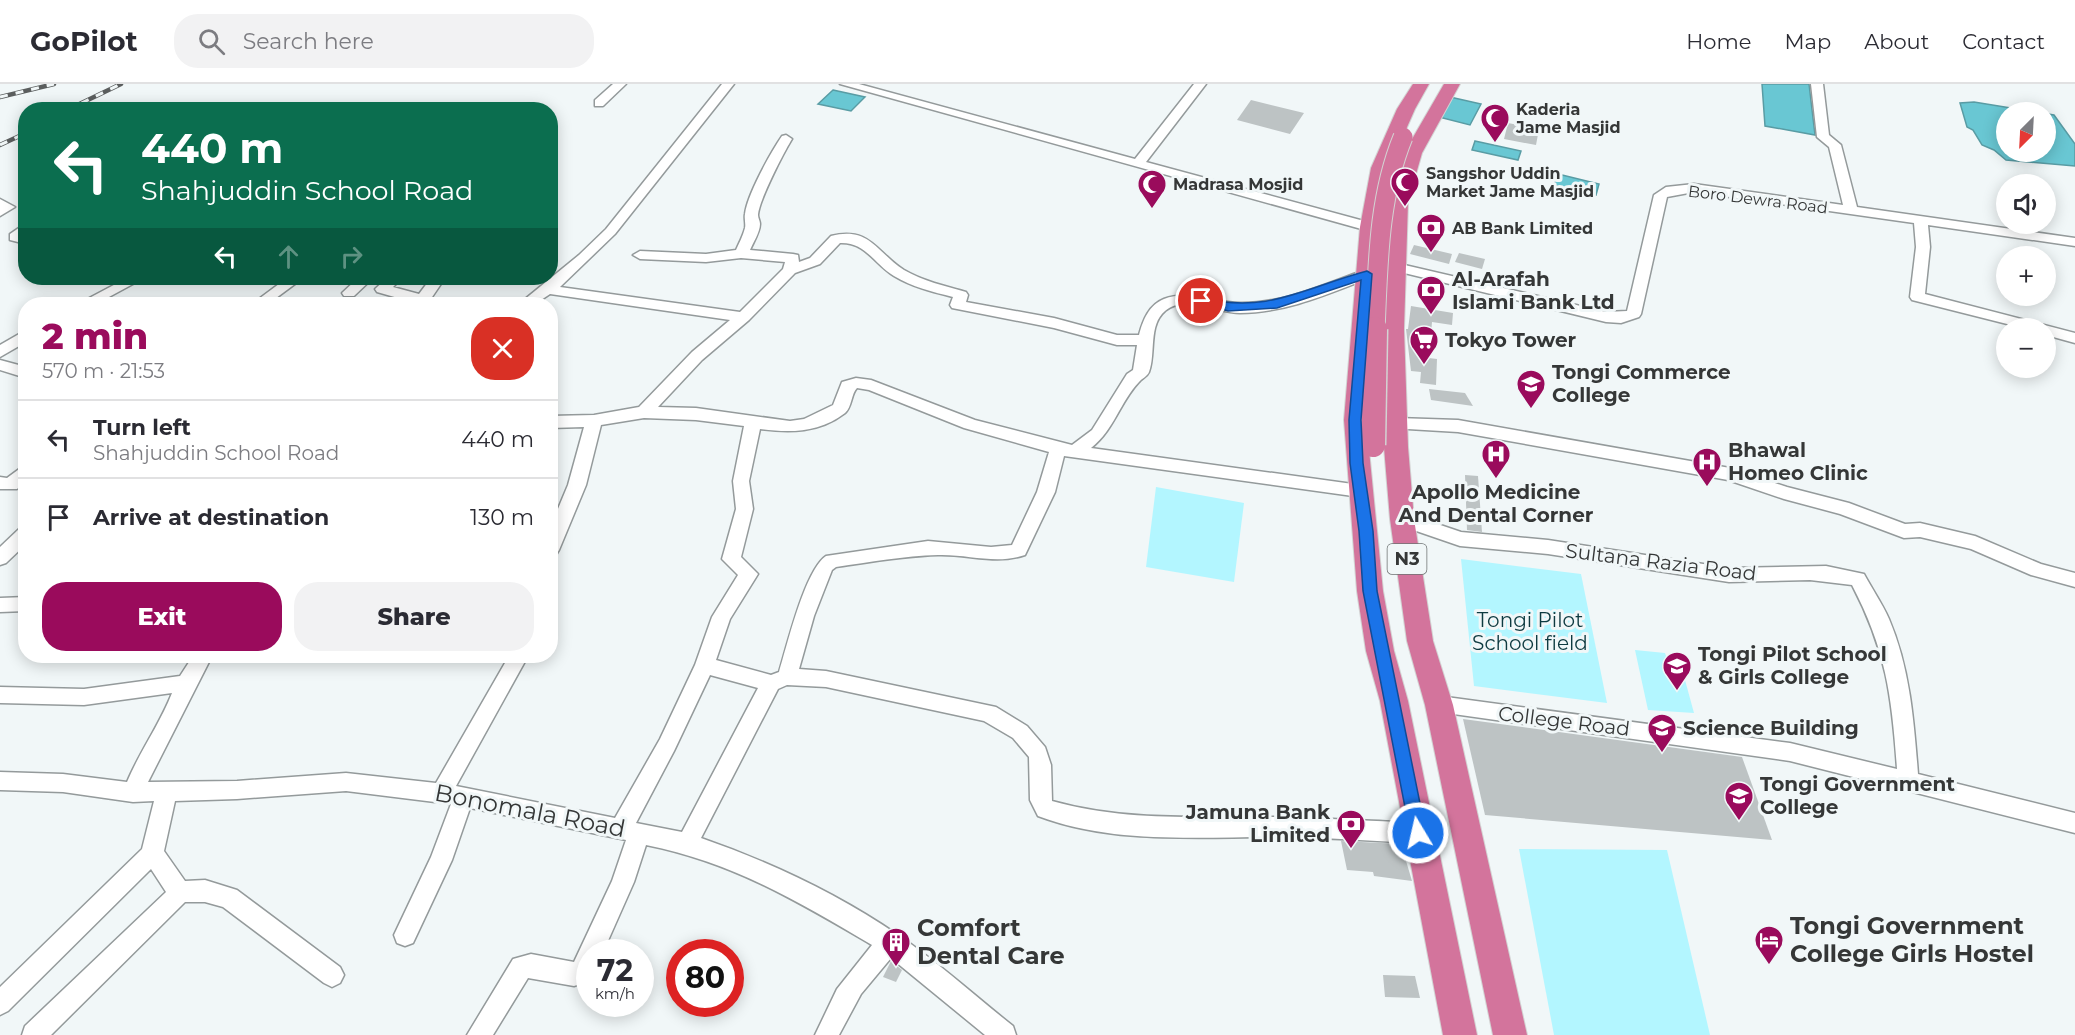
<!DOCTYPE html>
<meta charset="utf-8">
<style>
body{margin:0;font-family:Montserrat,sans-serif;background:#f2f2f3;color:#2b2b33;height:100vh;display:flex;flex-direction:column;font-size:22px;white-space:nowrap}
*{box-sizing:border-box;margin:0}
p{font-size:20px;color:#7c7c81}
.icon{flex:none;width:33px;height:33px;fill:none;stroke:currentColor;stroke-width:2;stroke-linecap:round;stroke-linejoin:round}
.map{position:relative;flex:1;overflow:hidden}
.sheet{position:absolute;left:18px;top:213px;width:540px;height:366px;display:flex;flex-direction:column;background:#fff;border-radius:24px;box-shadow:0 3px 15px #0003}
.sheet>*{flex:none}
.guide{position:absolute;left:18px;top:18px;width:540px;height:183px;border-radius:24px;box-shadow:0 3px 15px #0003;background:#0b6e4f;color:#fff;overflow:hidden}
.needle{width:39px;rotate:204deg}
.controls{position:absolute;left:1996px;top:18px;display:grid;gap:12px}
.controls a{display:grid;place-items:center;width:60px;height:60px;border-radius:50%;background:#fff;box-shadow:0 3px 15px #0003;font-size:30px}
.speed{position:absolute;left:576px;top:855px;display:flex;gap:12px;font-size:30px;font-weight:700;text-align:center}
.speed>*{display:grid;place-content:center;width:78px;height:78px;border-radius:50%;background:#fff;box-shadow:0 3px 15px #0003;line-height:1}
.speed small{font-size:15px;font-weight:400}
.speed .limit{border:9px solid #d22;background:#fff;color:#111}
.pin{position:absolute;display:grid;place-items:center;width:51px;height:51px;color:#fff;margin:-26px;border:3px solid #fff;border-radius:50%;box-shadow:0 2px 6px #0007}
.me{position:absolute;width:66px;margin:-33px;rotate:351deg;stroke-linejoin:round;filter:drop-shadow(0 0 4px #0008)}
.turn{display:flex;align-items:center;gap:21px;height:126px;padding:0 24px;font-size:27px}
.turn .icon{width:78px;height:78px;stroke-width:2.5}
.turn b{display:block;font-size:42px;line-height:51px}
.lanes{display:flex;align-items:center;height:57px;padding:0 24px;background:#0003;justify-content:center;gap:30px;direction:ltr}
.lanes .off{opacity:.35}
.round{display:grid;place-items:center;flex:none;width:63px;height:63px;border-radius:24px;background:#f2f2f3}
.summary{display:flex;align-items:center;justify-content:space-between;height:102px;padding:0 24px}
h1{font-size:36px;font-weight:800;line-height:45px;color:#9a0b5c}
.action{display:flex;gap:12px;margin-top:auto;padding:12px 24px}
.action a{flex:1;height:69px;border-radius:24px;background:#9a0b5c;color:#fff;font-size:24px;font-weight:800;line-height:69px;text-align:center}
.action a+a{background:#f2f2f3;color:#2b2b33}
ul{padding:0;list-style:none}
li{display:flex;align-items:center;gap:18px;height:78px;padding:0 24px;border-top:2px solid #e1e1e2}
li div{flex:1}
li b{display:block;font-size:22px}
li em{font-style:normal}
header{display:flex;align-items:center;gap:36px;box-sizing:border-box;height:84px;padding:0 30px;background:#fff;border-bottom:2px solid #e1e1e2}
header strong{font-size:28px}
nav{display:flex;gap:33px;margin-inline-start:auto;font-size:21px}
.search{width:420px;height:54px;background:#f2f2f3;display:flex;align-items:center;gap:15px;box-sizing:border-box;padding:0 21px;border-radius:24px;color:#7c7c81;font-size:22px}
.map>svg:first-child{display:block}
.green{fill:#b3f6ff}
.water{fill:#69c7d3;stroke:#599ca4;stroke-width:1.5;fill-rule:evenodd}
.building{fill:#bdc3c4}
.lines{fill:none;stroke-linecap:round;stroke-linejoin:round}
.minor-casing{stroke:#949a9b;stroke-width:3}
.highway-casing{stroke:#d3d3d3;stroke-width:2}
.minor{fill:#fff;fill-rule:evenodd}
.highway{fill:#d3749c;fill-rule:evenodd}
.rail-casing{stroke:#5b5e5e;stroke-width:4.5}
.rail{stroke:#f1f7f8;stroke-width:3;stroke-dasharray:8;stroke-linecap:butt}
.highway-bridge-far1-casing{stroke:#d3d3d3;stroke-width:21;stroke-linecap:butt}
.highway-bridge-casing{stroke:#d3d3d3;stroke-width:27;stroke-linecap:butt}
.highway-bridge-far1{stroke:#d3749c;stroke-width:19}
.highway-bridge{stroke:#d3749c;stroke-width:24}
.route{fill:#1a73e8;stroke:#114b97;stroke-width:1.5}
.labels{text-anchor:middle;stroke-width:6;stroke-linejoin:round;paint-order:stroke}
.far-poi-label{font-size:16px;font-weight:bold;fill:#353737;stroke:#f1f7f8;text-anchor:start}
.far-street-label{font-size:16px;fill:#353737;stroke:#f1f7f8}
.shield{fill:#f1f7f8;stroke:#6d7171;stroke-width:1.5}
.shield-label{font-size:18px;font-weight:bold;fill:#353737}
.poi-label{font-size:20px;font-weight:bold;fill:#353737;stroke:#f1f7f8;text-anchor:start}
.street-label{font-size:20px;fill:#353737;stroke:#f1f7f8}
.park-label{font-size:20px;fill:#0e3b41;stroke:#f1f7f8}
.near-street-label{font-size:24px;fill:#353737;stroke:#f1f7f8}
.near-poi-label{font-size:24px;font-weight:bold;fill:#353737;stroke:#f1f7f8;text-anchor:start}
</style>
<header>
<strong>GoPilot</strong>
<div class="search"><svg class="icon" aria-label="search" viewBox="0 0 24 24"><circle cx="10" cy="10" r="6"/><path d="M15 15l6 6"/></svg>Search here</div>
<nav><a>Home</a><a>Map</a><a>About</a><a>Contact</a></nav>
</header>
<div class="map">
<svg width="2075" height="951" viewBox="0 0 2075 951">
<rect width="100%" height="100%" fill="#f1f7f8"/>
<!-- green -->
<g class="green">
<polygon points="1156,403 1244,419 1234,498 1146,483"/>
<polygon points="1461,475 1581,490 1607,619 1474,602"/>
<polygon points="1635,566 1665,569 1670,584 1682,585 1694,629 1648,626"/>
<polygon points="1519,765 1667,766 1710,951 1554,951"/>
</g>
<!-- water -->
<g class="water">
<polygon points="1762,0 1809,0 1815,51 1765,42"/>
<polygon points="833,6 865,13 851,27 818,20"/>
<polygon points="1450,13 1481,20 1470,41 1439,33"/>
<path d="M 1974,18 L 2054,31 L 2075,60 L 2075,82 L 2006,76 L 1994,66 L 1982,61 L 1973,46 L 1967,43 L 1960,19 ZM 2046,28 L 2046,68 L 2007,68 L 2007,28 Z"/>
<polygon points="1475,57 1521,67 1518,76 1472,66"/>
<polygon points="1558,90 1599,100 1596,111 1554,101"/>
</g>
<!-- building -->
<g class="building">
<polygon points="1251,16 1304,29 1290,50 1237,36"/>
<polygon points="1508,39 1539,45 1536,61 1504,55"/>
<polygon points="1414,161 1452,170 1449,180 1410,170"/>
<polygon points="1459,169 1485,175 1482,185 1455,178"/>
<polygon points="1411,222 1453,229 1452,241 1432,238 1429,274 1437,275 1436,301 1420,299 1421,288 1411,287 1406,245 1408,245"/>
<polygon points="1429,305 1465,309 1473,322 1431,316"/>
<polygon points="1465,391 1478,392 1482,448 1467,446"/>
<polygon points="1463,635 1742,673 1772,756 1485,731"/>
<polygon points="1341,757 1401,760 1412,797 1374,792 1373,788 1347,786"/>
<polygon points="891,877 902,886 896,898 883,893"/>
<polygon points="1383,891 1415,892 1420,914 1385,913"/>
</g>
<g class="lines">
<!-- minor casing -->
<g class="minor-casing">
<g id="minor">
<polygon points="613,0 626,0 603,22 595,22 595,16"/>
<path d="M 722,0 L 734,0 L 615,150 L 560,203 L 740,228 L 783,185 L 785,178 L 741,174 L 706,178 L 640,175 L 633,171 L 640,167 L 706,170 L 736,166 C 739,159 743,152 745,144 C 746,139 744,135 745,130 C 747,111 771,68 782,52 L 786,51 L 792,55 C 784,68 759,116 758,131 C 758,134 760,137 760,140 C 760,148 753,159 750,166 L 793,170 L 798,171 L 799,178 L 810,174 L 831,152 C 870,142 877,169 904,186 C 923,197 945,202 966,208 L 968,211 L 966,218 L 1054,234 L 1117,251 L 1139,251 C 1143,236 1149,221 1164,215 C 1190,205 1216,220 1242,219 C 1284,219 1323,201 1362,187 L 1372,187 L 1372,193 C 1330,209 1286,229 1240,229 C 1218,229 1184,210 1165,227 C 1148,241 1156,270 1149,288 C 1147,293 1142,294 1139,298 C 1120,318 1114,346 1091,364 L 1360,401 L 1366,403 L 1369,407 L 1366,411 L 1360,413 L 1064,372 L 1055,408 L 1025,471 C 995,481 969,470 938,471 C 904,472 870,478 836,483 L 832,486 L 814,532 L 799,585 L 826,587 L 996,623 L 1027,642 L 1045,663 L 1051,681 L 1052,717 C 1127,738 1199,732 1276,733 C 1323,734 1371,737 1418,739 L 1426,742 L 1429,749 L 1426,756 L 1418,759 C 1370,757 1321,753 1272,753 C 1194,753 1112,760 1038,732 L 1030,716 L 1029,673 L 1013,654 L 984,637 L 826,603 L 787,601 L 778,605 L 701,754 C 770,778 838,810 898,851 C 938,878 975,912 1013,942 L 1016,951 L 985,951 L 891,874 L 861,910 L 839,951 L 815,951 L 837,905 L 872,861 C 797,817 732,778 646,761 L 634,798 L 603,868 L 590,868 L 589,897 L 574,902 L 528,894 L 493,951 L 467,951 L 513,875 L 531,870 L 574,878 L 612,797 L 626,756 L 470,724 L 452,776 L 413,859 L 405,862 L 397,859 L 394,851 L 431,773 L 451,720 L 346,707 L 237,715 L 175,717 L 164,767 L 185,797 L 205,796 L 237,806 L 340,883 L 344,891 L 340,899 L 332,903 L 324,899 L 223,823 L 205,818 L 185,818 L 51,951 L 22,951 L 25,942 L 166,808 L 151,785 L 8,927 L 0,931 L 0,903 L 142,765 L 154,717 L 133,718 L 63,708 L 0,706 L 0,688 L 63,690 L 127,698 C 140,667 160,640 172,609 L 84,621 L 0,619 L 0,603 L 84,605 L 180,592 L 193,572 L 212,572 L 148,698 L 237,697 L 346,689 L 436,699 L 509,572 L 528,572 L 456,702 L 615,734 L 660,655 L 695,581 L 712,533 L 738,491 L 722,475 L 736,425 L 733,397 L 744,342 L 696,336 L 644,334 L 601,341 L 586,401 L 559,466 L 556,471 L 550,473 L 550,444 L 568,401 L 584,343 L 550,344 L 550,332 L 594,331 L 639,323 L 692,268 L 730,236 L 550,210 L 535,220 L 519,220 L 579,171 L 606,145 ZM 840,159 C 866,158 874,180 894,192 C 912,203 933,208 953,213 L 950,221 L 952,224 L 1054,244 L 1117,261 L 1137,261 L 1133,286 L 1127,290 L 1092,346 L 1072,361 L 975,336 L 871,296 L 856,294 L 842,298 L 833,321 L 804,335 L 790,337 L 696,324 L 658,323 L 702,276 L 749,236 L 795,189 L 820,180 ZM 857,304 L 869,306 L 964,344 L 1049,368 L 1037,408 L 1012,461 L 991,463 L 928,457 L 826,472 C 805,486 787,562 779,588 L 771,591 L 716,576 L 730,535 L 758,490 L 741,473 L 753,425 L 749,397 L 760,345 C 790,349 819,349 845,329 C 852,323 851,310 857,304 ZM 710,591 L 758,604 L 682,748 L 636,739 L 674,667 Z"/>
<polygon points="840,0 859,0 1135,75 1194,0 1206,0 1146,78 1375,140 1377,143 1370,147 1365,146"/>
<polygon points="1811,0 1823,0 1829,51 1841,61 1857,123 2075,154 2075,162 1928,141 1930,163 1925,210 2075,249 2075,259 2046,251 2046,244 2023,244 1912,216 1910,213 1916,163 1914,139 1694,108 1667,113 1641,230 1639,233 1621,239 1606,238 1396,187 1389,183 1396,179 1606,228 1627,227 1654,111 1666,103 1694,100 1843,121 1829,63 1817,53"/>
<polygon points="0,115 15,123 0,132"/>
<polygon points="26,139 26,160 10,156 10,150"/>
<polygon points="127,194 144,194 96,220 78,220"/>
<polygon points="287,194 303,194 268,220 252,220"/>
<polygon points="358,194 373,194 354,212 344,212 342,209"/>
<polygon points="387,194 402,194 393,203 419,210 431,194 445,194 428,219 411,220 412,218 377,208 375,205"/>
<polygon points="26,246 26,258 0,273 0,261"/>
<polygon points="0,276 26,283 26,294 0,286"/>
<polygon points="1397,334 1458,336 1730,384 1787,403 1849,419 1905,440 1920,439 1975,452 2041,480 2075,489 2075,503 2031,491 1971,465 1920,453 1904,454 1840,430 1784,415 1728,396 1458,348 1391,344 1389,340 1391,336"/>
<polygon points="26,380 26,397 17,405 0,405 0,393 7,394"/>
<path d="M 1402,428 L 1461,448 L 1548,456 L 1729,484 L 1826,482 L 1864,490 C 1872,505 1882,519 1889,535 C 1910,584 1914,638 1918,690 L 2075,729 L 2075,749 L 1790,677 L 1432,627 L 1429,621 L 1432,615 L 1439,612 L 1790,659 L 1897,685 C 1892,612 1886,566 1852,501 L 1810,496 L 1729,498 L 1548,470 L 1460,462 L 1396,440 L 1393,435 L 1396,430 Z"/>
<polygon points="26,442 26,460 6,479 0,481 0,463 20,444"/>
<polygon points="26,513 26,527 0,528 0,514"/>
</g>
</g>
<!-- highway casing -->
<g class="highway-casing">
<g id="highway">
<polygon points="1413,0 1429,0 1415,25 1389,84 1380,143 1366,336 1383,507 1394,567 1408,617 1477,951 1443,951 1380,617 1366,567 1357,507 1344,336 1360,143 1371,84 1397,25"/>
<polygon points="1444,0 1460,0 1422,69 1408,118 1404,245 1408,363 1414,435 1433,557 1453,621 1527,951 1493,951 1425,621 1407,557 1390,435 1384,363 1382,245 1390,118 1404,69"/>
</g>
</g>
<!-- minor -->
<use href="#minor" class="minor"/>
<!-- highway -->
<use href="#highway" class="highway"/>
<!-- rail casing -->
<g class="rail-casing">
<g id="rail">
<polyline points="0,13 54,0"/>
<polyline points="67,26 121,0"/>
<polyline points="0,61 26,49"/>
</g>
</g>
<!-- rail -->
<use href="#rail" class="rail"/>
<!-- highway-bridge-far1 casing -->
<g class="highway-bridge-far1-casing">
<path id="highway-bridge-far1" d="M 1375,247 C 1378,181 1378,114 1403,53"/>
</g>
<!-- highway-bridge casing -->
<g class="highway-bridge-casing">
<polyline id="highway-bridge" points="1373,361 1375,245"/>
</g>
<!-- highway-bridge-far1 -->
<use href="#highway-bridge-far1" class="highway-bridge-far1"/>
<!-- highway-bridge -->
<use href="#highway-bridge" class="highway-bridge"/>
</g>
<!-- route -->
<path class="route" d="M 1367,187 L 1372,190 L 1361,336 L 1363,379 L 1373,447 L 1377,507 L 1426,749 L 1424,754 L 1418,757 L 1412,754 L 1410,749 L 1363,507 L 1359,447 L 1350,379 L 1349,336 L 1361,196 L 1277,224 L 1228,227 L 1195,217 L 1201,214 C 1270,230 1303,204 1367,187 Z"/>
<!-- icons -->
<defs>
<g id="mosque-pin" transform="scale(1.5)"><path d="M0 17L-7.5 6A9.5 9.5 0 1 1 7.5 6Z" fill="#9a0b5c" stroke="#f1f7f8"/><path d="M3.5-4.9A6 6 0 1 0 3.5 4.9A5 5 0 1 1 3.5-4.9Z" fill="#fff"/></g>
<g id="bank-pin" transform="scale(1.5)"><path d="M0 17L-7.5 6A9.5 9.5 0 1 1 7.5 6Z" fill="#9a0b5c" stroke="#f1f7f8"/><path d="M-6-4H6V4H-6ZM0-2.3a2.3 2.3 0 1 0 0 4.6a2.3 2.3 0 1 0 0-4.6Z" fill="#fff"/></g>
<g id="supermarket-pin" transform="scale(1.5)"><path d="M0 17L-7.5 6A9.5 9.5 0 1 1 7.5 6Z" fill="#9a0b5c" stroke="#f1f7f8"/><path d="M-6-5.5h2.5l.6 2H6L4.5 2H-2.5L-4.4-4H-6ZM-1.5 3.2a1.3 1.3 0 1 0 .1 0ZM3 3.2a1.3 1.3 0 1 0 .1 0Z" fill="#fff"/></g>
<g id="university-pin" transform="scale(1.5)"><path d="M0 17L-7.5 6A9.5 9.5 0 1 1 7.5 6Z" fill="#9a0b5c" stroke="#f1f7f8"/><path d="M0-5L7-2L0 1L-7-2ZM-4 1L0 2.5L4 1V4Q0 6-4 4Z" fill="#fff"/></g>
<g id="hospital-pin" transform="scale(1.5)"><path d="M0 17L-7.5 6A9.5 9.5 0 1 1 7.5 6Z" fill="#9a0b5c" stroke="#f1f7f8"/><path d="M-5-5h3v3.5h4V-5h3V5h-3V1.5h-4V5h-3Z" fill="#fff"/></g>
<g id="school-pin" transform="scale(1.5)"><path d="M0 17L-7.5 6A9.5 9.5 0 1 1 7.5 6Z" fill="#9a0b5c" stroke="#f1f7f8"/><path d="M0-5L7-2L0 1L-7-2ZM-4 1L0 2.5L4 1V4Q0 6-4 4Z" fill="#fff"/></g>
<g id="hotel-pin" transform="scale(1.5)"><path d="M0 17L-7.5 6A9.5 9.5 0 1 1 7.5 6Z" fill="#9a0b5c" stroke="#f1f7f8"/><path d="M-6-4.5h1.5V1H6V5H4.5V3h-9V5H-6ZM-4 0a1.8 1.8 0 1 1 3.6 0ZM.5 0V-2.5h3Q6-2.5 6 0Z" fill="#fff"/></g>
<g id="building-pin" transform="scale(1.5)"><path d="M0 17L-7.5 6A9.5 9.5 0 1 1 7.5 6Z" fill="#9a0b5c" stroke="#f1f7f8"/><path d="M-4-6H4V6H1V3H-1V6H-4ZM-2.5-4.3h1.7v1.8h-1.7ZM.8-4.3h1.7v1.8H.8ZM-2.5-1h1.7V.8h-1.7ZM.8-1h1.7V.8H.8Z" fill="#fff"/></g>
</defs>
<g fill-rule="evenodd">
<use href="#mosque-pin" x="1495" y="34"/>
<use href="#mosque-pin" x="1405" y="98"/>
<use href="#mosque-pin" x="1152" y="100"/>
<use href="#bank-pin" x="1431" y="144"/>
<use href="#bank-pin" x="1431" y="206"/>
<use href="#supermarket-pin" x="1424" y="256"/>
<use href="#university-pin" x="1531" y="300"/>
<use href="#hospital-pin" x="1496" y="370"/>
<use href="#hospital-pin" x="1707" y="378"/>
<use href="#school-pin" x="1677" y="582"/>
<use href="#university-pin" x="1662" y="644"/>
<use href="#university-pin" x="1739" y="712"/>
<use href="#bank-pin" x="1351" y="740"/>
<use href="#hotel-pin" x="1769" y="856"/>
<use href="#building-pin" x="896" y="858"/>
</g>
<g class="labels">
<!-- far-poi labels -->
<g class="far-poi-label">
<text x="1516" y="31">Kaderia<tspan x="1516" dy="18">Jame Masjid</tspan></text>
<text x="1426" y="95">Sangshor Uddin<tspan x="1426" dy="18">Market Jame Masjid</tspan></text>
<text x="1173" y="106">Madrasa Mosjid</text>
<text x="1452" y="150">AB Bank Limited</text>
</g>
<!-- far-street labels -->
<g class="far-street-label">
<text transform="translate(1758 115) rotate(7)" y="6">Boro Dewra Road</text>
</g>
<!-- shield labels -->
<rect class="shield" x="1387.5" y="460" width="39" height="30" rx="4.5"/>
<g class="shield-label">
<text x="1407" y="481">N3</text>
</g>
<!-- poi labels -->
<g class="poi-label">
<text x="1452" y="202">Al-Arafah<tspan x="1452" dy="23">Islami Bank Ltd</tspan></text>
<text x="1445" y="263">Tokyo Tower</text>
<text x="1552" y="295">Tongi Commerce<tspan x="1552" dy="23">College</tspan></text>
<text x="1728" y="373">Bhawal<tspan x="1728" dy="23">Homeo Clinic</tspan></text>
<text x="1496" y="415" text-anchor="middle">Apollo Medicine<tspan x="1496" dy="23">And Dental Corner</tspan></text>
<text x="1698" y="577">Tongi Pilot School<tspan x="1698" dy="23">&amp; Girls College</tspan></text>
<text x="1683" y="651">Science Building</text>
<text x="1760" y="707">Tongi Government<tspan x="1760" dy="23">College</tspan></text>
<text x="1330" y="735" text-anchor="end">Jamuna Bank<tspan x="1330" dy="23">Limited</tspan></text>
</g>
<!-- street labels -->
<g class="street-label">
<text transform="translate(1661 478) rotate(7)" y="7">Sultana Razia Road</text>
<text transform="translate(1564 637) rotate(7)" y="7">College Road</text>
</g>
<!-- park labels -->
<g class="park-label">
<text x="1530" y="543">Tongi Pilot<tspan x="1530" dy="23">School field</tspan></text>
</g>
<!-- near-street labels -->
<g class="near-street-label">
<text transform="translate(530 727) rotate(11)" y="8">Bonomala Road</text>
</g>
<!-- near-poi labels -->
<g class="near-poi-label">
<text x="1790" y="850">Tongi Government<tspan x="1790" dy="28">College Girls Hostel</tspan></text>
<text x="917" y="852">Comfort<tspan x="917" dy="28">Dental Care</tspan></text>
</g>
</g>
</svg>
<div class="controls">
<a><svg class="needle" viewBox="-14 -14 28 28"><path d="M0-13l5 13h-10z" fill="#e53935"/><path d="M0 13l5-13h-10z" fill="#7c7c81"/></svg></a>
<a><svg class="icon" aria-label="sound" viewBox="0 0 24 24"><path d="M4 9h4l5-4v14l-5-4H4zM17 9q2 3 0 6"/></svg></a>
<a>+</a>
<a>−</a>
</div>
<div class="speed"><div>72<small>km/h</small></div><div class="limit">80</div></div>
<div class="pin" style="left:1201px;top:217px;background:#d93025"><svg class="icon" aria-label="arrive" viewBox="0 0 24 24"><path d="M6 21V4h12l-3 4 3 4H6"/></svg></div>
<svg class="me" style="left:1418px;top:749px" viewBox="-20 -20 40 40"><circle r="17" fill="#1a73e8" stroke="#fff" stroke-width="3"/><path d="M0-11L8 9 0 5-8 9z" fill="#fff"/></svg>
<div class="guide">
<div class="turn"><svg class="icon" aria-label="left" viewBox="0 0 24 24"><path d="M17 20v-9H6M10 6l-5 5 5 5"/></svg><div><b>440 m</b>Shahjuddin School Road</div></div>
<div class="lanes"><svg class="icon" aria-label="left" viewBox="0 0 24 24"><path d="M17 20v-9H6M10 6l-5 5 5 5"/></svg><svg class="icon off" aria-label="ahead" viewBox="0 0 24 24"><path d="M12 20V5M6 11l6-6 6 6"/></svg><svg class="icon off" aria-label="right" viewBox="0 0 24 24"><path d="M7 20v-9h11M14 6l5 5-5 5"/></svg></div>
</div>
<section class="sheet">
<div class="summary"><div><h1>2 min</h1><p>570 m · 21:53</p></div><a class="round" style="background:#d93025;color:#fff"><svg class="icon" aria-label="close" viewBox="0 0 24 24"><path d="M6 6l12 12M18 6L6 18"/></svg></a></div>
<ul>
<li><svg class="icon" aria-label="left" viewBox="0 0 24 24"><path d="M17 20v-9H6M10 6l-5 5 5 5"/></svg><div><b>Turn left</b><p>Shahjuddin School Road</p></div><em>440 m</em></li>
<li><svg class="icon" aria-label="arrive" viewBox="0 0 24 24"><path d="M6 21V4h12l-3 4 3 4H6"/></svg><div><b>Arrive at destination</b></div><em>130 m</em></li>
</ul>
<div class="action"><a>Exit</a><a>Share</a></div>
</section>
</div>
